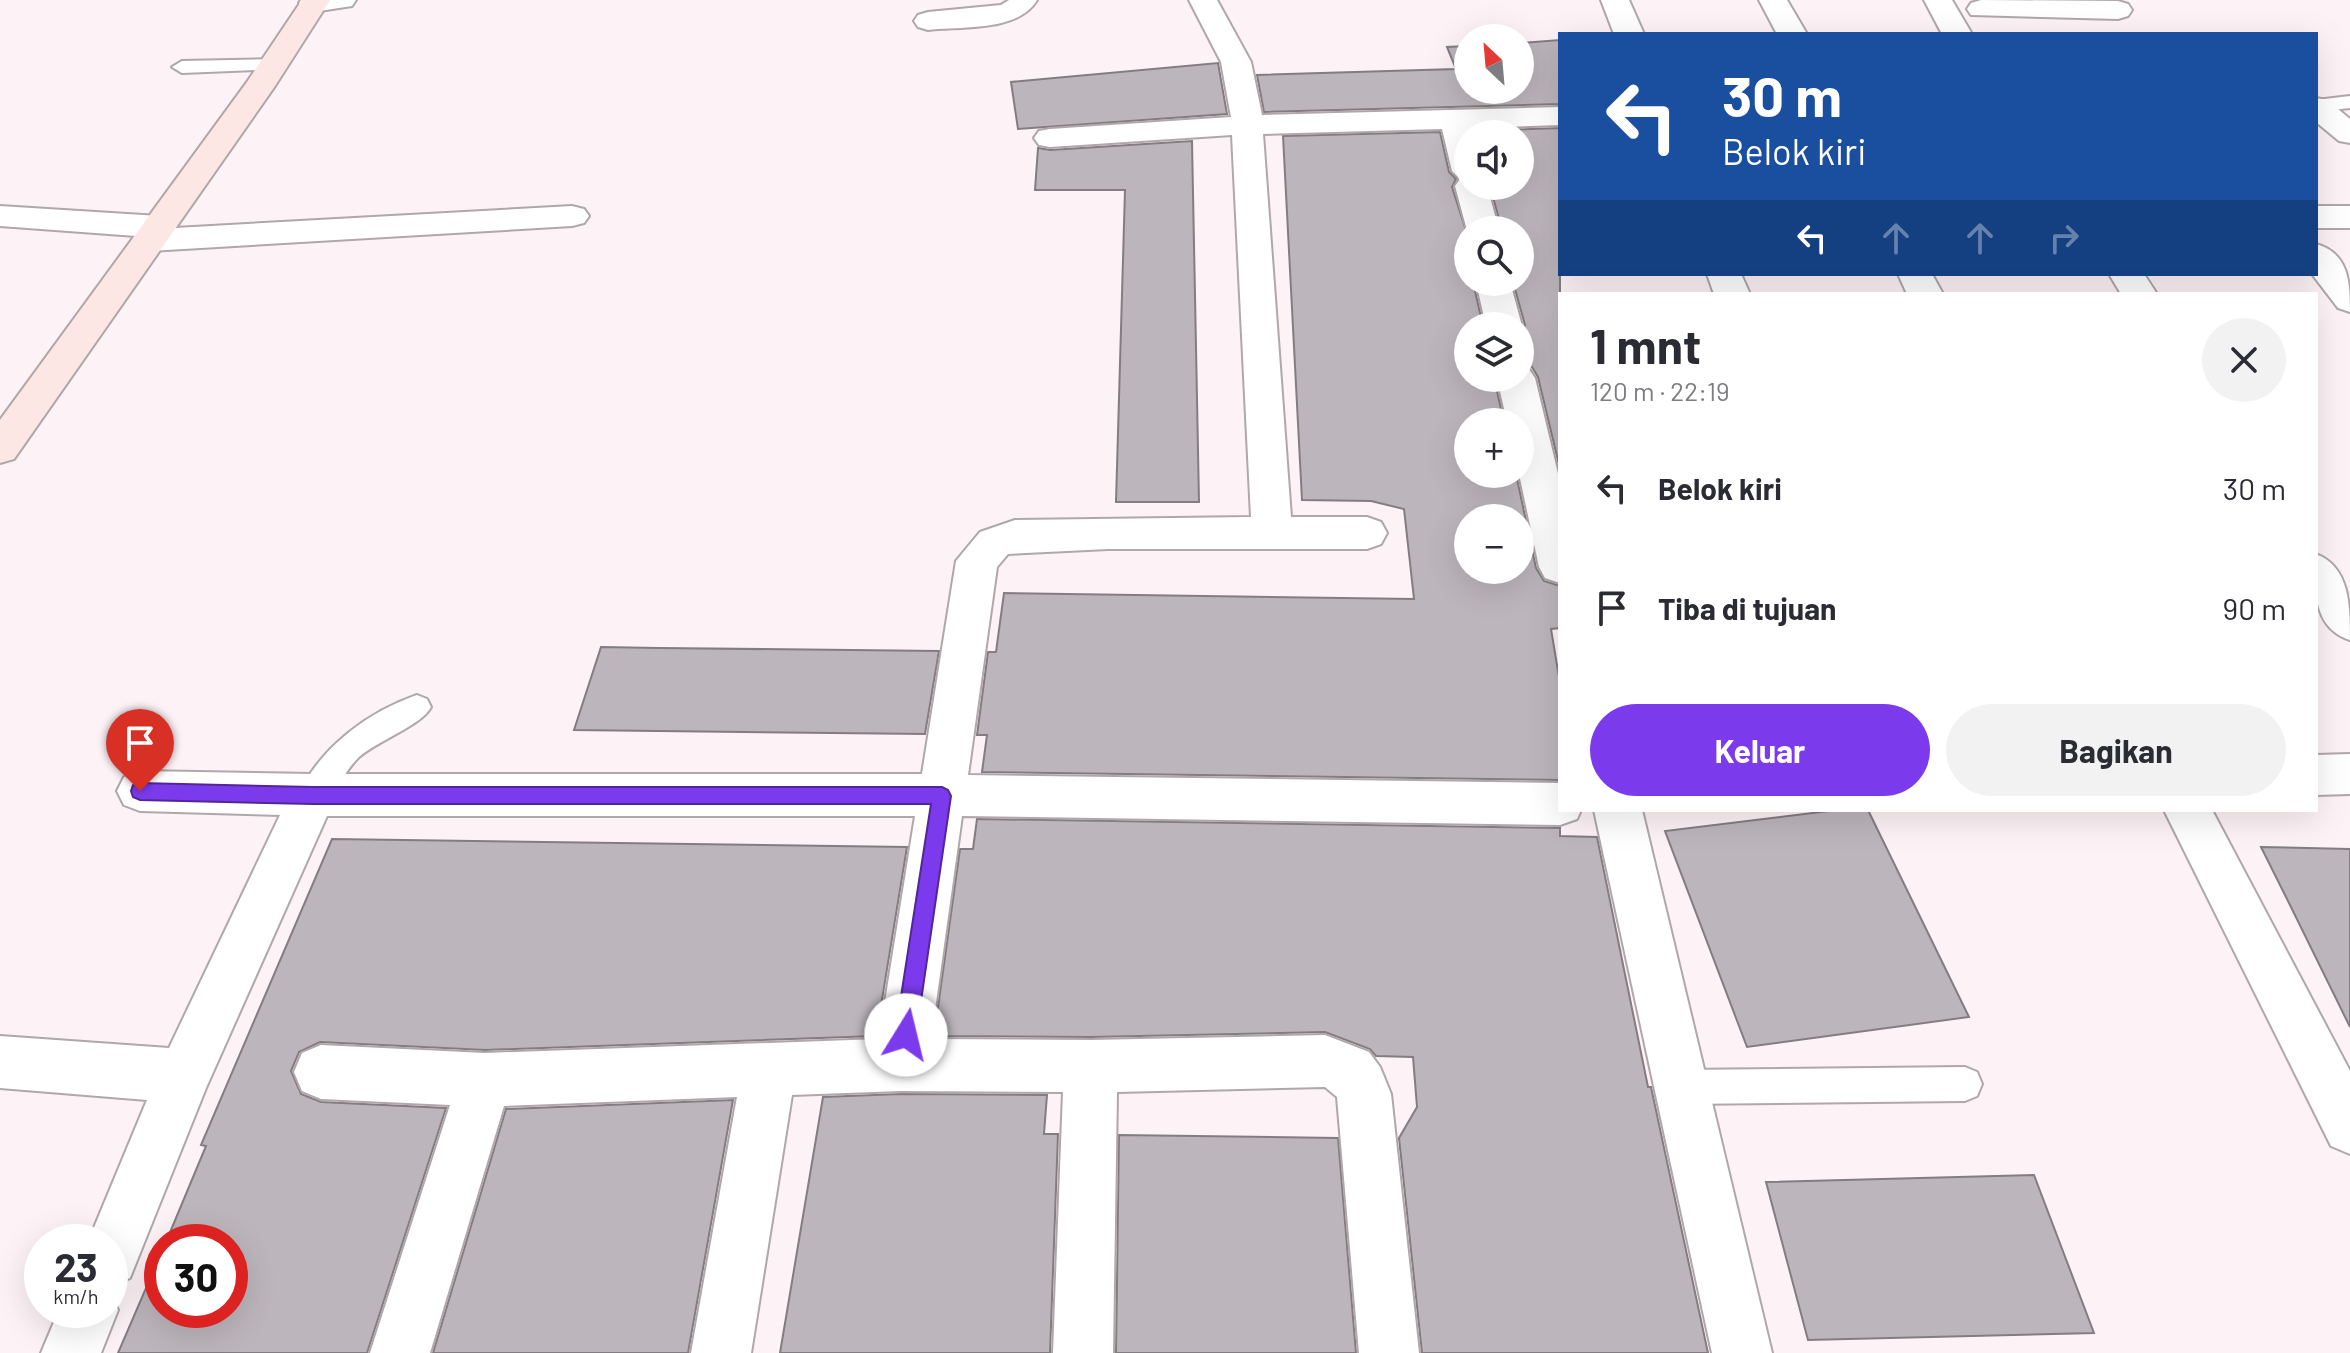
<!DOCTYPE html>
<html lang="id">
<meta charset="utf-8">
<style>
body{margin:0;font-family:Barlow,sans-serif;background:#f2f2f3;color:#2b2b33;height:100vh;display:flex;flex-direction:column;font-size:30px;white-space:nowrap}
*{box-sizing:border-box;margin:0}
p{font-size:26px;color:#7c7c81}
.icon{flex:none;width:44px;height:44px;fill:none;stroke:currentColor;stroke-width:2;stroke-linecap:round;stroke-linejoin:round}
.map{position:relative;flex:1;overflow:hidden}
.sheet{position:absolute;left:1558px;top:292px;width:760px;height:520px;display:flex;flex-direction:column;background:#fff;border-radius:0px;box-shadow:0 8px 32px #0002}
.sheet>*{flex:none}
.hud{position:absolute;left:1558px;top:32px;width:760px;height:244px;border-radius:0px;box-shadow:0 8px 32px #0002;background:#1a4fa0;color:#fff;overflow:hidden}
.needle{width:52px;rotate:334deg}
.tools{position:absolute;left:1454px;top:24px;display:grid;gap:16px}
.tools a{display:grid;place-items:center;width:80px;height:80px;border-radius:50%;background:#fff;box-shadow:0 8px 32px #0002;font-size:40px}
.speed{position:absolute;left:24px;top:1224px;display:flex;gap:16px;font-size:40px;font-weight:700;text-align:center}
.speed>*{display:grid;place-content:center;width:104px;height:104px;border-radius:50%;background:#fff;box-shadow:0 8px 32px #0002;line-height:1}
.speed small{font-size:20px;font-weight:400}
.speed .limit{border:12px solid #d22;background:#fff;color:#111}
.pin{position:absolute;display:grid;place-items:center;width:68px;height:68px;color:#fff;margin:-82px -34px;border-radius:50% 50% 50% 0;rotate:-45deg;box-shadow:0 0 8px #0007}
.pin .icon{rotate:45deg}
.me{position:absolute;width:88px;margin:-44px;rotate:9deg;stroke-linejoin:round;filter:drop-shadow(0 0 6px #0008)}
.turn{display:flex;align-items:center;gap:28px;height:168px;padding:0 32px;font-size:36px}
.turn .icon{width:104px;height:104px;stroke-width:2.5}
.turn b{display:block;font-size:56px;line-height:68px}
.lanes{display:flex;align-items:center;height:76px;padding:0 32px;background:#0003;justify-content:center;gap:40px;direction:ltr}
.lanes .off{opacity:.35}
.round{display:grid;place-items:center;flex:none;width:84px;height:84px;border-radius:42px;background:#f2f2f3}
.headline{display:flex;align-items:center;justify-content:space-between;height:136px;padding:0 32px}
h1{font-size:48px;font-weight:700;line-height:60px}
.button{display:flex;gap:16px;margin-top:auto;padding:16px 32px}
.button a{flex:1;height:92px;border-radius:48px;background:#7c3aed;color:#fff;font-size:32px;font-weight:700;line-height:92px;text-align:center}
.button a+a{background:#f2f2f3;color:#2b2b33}
ul{padding:0;list-style:none}
li{display:flex;align-items:center;gap:24px;height:120px;padding:0 32px}
li div{flex:1}
li b{display:block;font-size:30px}
li em{font-style:normal}
.map>svg:first-child{display:block}
.building{fill:#bcb5bb;stroke:#837c81;stroke-width:2;fill-rule:evenodd}
.lines{fill:none;stroke-linecap:round;stroke-linejoin:round}
.lane-casing{stroke:#b0a7a9;stroke-width:4}
.street-casing{stroke:#b0a7a9;stroke-width:4}
.secondary-casing{stroke:#b0a7a9;stroke-width:4}
.lane{fill:#fff;fill-rule:evenodd}
.street{fill:#fff;fill-rule:evenodd}
.secondary{fill:#fde7e5;fill-rule:evenodd}
.route{fill:#7c3aed;stroke:#51269a;stroke-width:2}
</style>
<div class="map">
<svg width="2350" height="1353" viewBox="0 0 2350 1353">
<rect width="100%" height="100%" fill="#fdf3f6"/>
<!-- building -->
<g class="building">
<polygon points="1560,40 1560,104 1264,112 1257,75 1456,69 1447,47 1468,46 1468,90 1520,90 1520,43"/>
<polygon points="1218,63 1227,114 1018,129 1011,82"/>
<polygon points="1560,128 1560,469 1538,377 1532,367 1520,363 1520,332 1525,325 1513,282 1520,282 1520,230 1502,230 1490,186 1520,186 1520,134 1478,134 1477,131"/>
<path d="M 1440,132 L 1449,172 L 1456,179 L 1452,187 L 1468,237 L 1468,282 L 1473,282 L 1483,326 L 1468,326 L 1468,378 L 1494,378 L 1504,422 L 1468,422 L 1468,474 L 1516,474 L 1536,568 L 1544,581 L 1560,586 L 1560,628 L 1551,629 L 1560,683 L 1560,780 L 982,772 L 987,735 L 977,735 L 988,652 L 996,652 L 1004,593 L 1414,599 L 1404,509 L 1371,501 L 1302,500 L 1283,136 ZM 1468,518 L 1520,518 L 1520,570 L 1468,570 Z"/>
<polygon points="1192,141 1199,502 1116,502 1125,190 1035,190 1038,148 1050,150"/>
<polygon points="601,647 659,648 939,651 925,734 574,730"/>
<polygon points="1837,810 1868,810 1969,1017 1747,1047 1665,831"/>
<polygon points="977,819 1560,828 1560,836 1597,837 1648,1087 1651,1087 1708,1353 1422,1353 1399,1138 1417,1107 1413,1057 1376,1056 1370,1049 1325,1032 1091,1037 934,1036 960,849 973,849"/>
<polygon points="332,839 907,847 876,1036 485,1050 320,1042 299,1052 291,1071 301,1094 321,1102 446,1108 367,1353 118,1353 162,1251 162,1310 230,1310 230,1242 166,1242 206,1146 201,1145"/>
<polygon points="2261,847 2350,849 2350,1027 2287,899"/>
<polygon points="901,1094 1047,1095 1044,1134 1058,1134 1050,1353 780,1353 823,1097"/>
<polygon points="733,1100 688,1353 433,1353 506,1109"/>
<polygon points="1119,1135 1338,1138 1356,1353 1116,1353"/>
<polygon points="2034,1175 2094,1333 1808,1340 1766,1182"/>
</g>
<g class="lines">
<!-- lane casing -->
<g class="lane-casing">
<g id="lane">
<polygon points="275,59 282,61 285,65 282,69 182,73 172,67 182,61"/>
<polygon points="2350,96 2350,108 2316,112 2316,100"/>
<path d="M 417,695 L 427,699 L 431,707 C 422,725 377,741 359,757 C 342,773 335,800 313,808 L 302,804 L 298,795 C 321,747 368,712 417,695 Z"/>
<polygon points="1965,1067 1977,1072 1982,1084 1977,1096 1965,1101 1681,1104 1669,1099 1664,1087 1669,1075 1681,1070"/>
</g>
</g>
<!-- street casing -->
<g class="street-casing">
<g id="street">
<polygon points="301,0 356,0 352,6 313,12 303,9 299,3"/>
<path d="M 1009,0 L 1037,0 C 1018,32 962,26 928,30 L 918,27 L 914,21 L 918,15 L 928,12 L 1001,5 Z"/>
<polygon points="1189,0 1217,0 1251,62 1262,115 1560,107 1560,125 1473,128 1475,134 1468,134 1468,186 1487,186 1499,230 1468,230 1468,234 1455,186 1460,179 1452,171 1442,129 1263,134 1291,517 1367,517 1381,522 1387,533 1381,544 1367,549 1108,549 1008,554 997,567 968,775 1560,783 1560,810 1581,810 1577,819 1560,825 962,816 931,1039 1091,1040 1325,1035 1369,1052 1380,1067 1391,1094 1419,1353 1359,1353 1337,1097 1325,1087 1117,1092 1113,1353 1053,1353 1063,1092 901,1091 792,1095 751,1353 691,1353 737,1097 504,1106 430,1353 370,1353 450,1105 321,1099 302,1091 294,1072 302,1053 321,1045 485,1053 879,1039 915,816 327,816 206,1088 130,1278 110,1287 110,1242 88,1242 147,1100 0,1088 0,1036 169,1048 280,815 140,811 124,805 117,791 124,777 140,771 313,774 922,774 956,561 980,532 1015,520 1251,517 1232,135 1050,147 1039,145 1034,138 1039,131 1050,129 1231,117 1221,62"/>
<polygon points="1601,0 1629,0 1644,34 1614,34"/>
<polygon points="1759,0 1787,0 1807,34 1777,34"/>
<polygon points="1924,0 1952,0 1972,34 1942,34"/>
<polygon points="1981,0 2118,1 2128,4 2132,10 2128,16 2118,19 1971,15 1967,9 1971,3"/>
<polygon points="2316,98 2327,100 2350,119 2350,143 2339,141 2316,122"/>
<polygon points="0,206 159,216 171,219 175,228 572,206 584,209 589,216 584,223 572,226 150,251 138,248 133,240 136,236 0,226"/>
<rect x="2316" y="206" width="34" height="22"/>
<path d="M 2316,244 C 2349,253 2350,283 2350,312 L 2338,308 L 2312,274 L 2316,274 Z"/>
<polygon points="1707,274 1741,274 1750,294 1714,294"/>
<polygon points="1898,274 1932,274 1943,294 1907,294"/>
<polygon points="2109,274 2144,274 2157,294 2121,294"/>
<polygon points="1476,282 1510,282 1522,326 1520,329 1520,326 1486,326"/>
<polygon points="1520,366 1529,369 1535,378 1560,482 1560,583 1545,578 1539,567 1519,474 1520,422 1507,422 1497,378 1520,378"/>
<path d="M 2316,554 C 2350,567 2350,606 2350,640 C 2311,627 2316,588 2316,554 Z"/>
<polygon points="2350,754 2350,794 2316,795 2316,755"/>
<polygon points="1594,810 1642,810 1772,1353 1712,1353"/>
<polygon points="2164,810 2212,810 2350,1071 2350,1154 2331,1146"/>
<polygon points="110,1290 118,1310 101,1353 41,1353 59,1310 110,1310"/>
</g>
</g>
<!-- secondary casing -->
<g class="secondary-casing">
<polygon id="secondary" points="302,0 330,0 275,86 14,459 0,463 0,420 247,82"/>
</g>
<!-- lane -->
<use href="#lane" class="lane"/>
<!-- street -->
<use href="#street" class="street"/>
<!-- secondary -->
<use href="#secondary" class="secondary"/>
</g>
<!-- route -->
<polygon class="route" points="140,783 313,787 942,787 948,790 951,796 916,1035 913,1043 906,1046 898,1043 895,1035 931,804 313,804 140,800 133,797 131,791 133,785"/>
</svg>
<div class="tools">
<a><svg class="needle" viewBox="-14 -14 28 28"><path d="M0-13l5 13h-10z" fill="#e53935"/><path d="M0 13l5-13h-10z" fill="#7c7c81"/></svg></a>
<a><svg class="icon" aria-label="sound" viewBox="0 0 24 24"><path d="M4 9h4l5-4v14l-5-4H4zM17 9q2 3 0 6"/></svg></a>
<a><svg class="icon" aria-label="search" viewBox="0 0 24 24"><circle cx="10" cy="10" r="6"/><path d="M15 15l6 6"/></svg></a>
<a><svg class="icon" aria-label="layers" viewBox="0 0 24 24"><path d="M12 4l9 5-9 5-9-5zM3 14l9 5 9-5"/></svg></a>
<a>+</a>
<a>−</a>
</div>
<div class="speed"><div>23<small>km/h</small></div><div class="limit">30</div></div>
<div class="pin" style="left:140px;top:791px;background:#d93025"><svg class="icon" aria-label="arrive" viewBox="0 0 24 24"><path d="M6 21V4h12l-3 4 3 4H6"/></svg></div>
<svg class="me" style="left:906px;top:1035px" viewBox="-20 -20 40 40"><circle r="19" fill="#fff"/><path d="M0-13L10 11 0 6-10 11z" fill="#7c3aed"/></svg>
<div class="hud">
<div class="turn"><svg class="icon" aria-label="left" viewBox="0 0 24 24"><path d="M17 20v-9H6M10 6l-5 5 5 5"/></svg><div><b>30 m</b>Belok kiri</div></div>
<div class="lanes"><svg class="icon" aria-label="left" viewBox="0 0 24 24"><path d="M17 20v-9H6M10 6l-5 5 5 5"/></svg><svg class="icon off" aria-label="ahead" viewBox="0 0 24 24"><path d="M12 20V5M6 11l6-6 6 6"/></svg><svg class="icon off" aria-label="ahead" viewBox="0 0 24 24"><path d="M12 20V5M6 11l6-6 6 6"/></svg><svg class="icon off" aria-label="right" viewBox="0 0 24 24"><path d="M7 20v-9h11M14 6l5 5-5 5"/></svg></div>
</div>
<section class="sheet">
<div class="headline"><div><h1>1 mnt</h1><p>120 m · 22:19</p></div><a class="round"><svg class="icon" aria-label="close" viewBox="0 0 24 24"><path d="M6 6l12 12M18 6L6 18"/></svg></a></div>
<ul>
<li><svg class="icon" aria-label="left" viewBox="0 0 24 24"><path d="M17 20v-9H6M10 6l-5 5 5 5"/></svg><div><b>Belok kiri</b></div><em>30 m</em></li>
<li><svg class="icon" aria-label="arrive" viewBox="0 0 24 24"><path d="M6 21V4h12l-3 4 3 4H6"/></svg><div><b>Tiba di tujuan</b></div><em>90 m</em></li>
</ul>
<div class="button"><a>Keluar</a><a>Bagikan</a></div>
</section>
</div>
